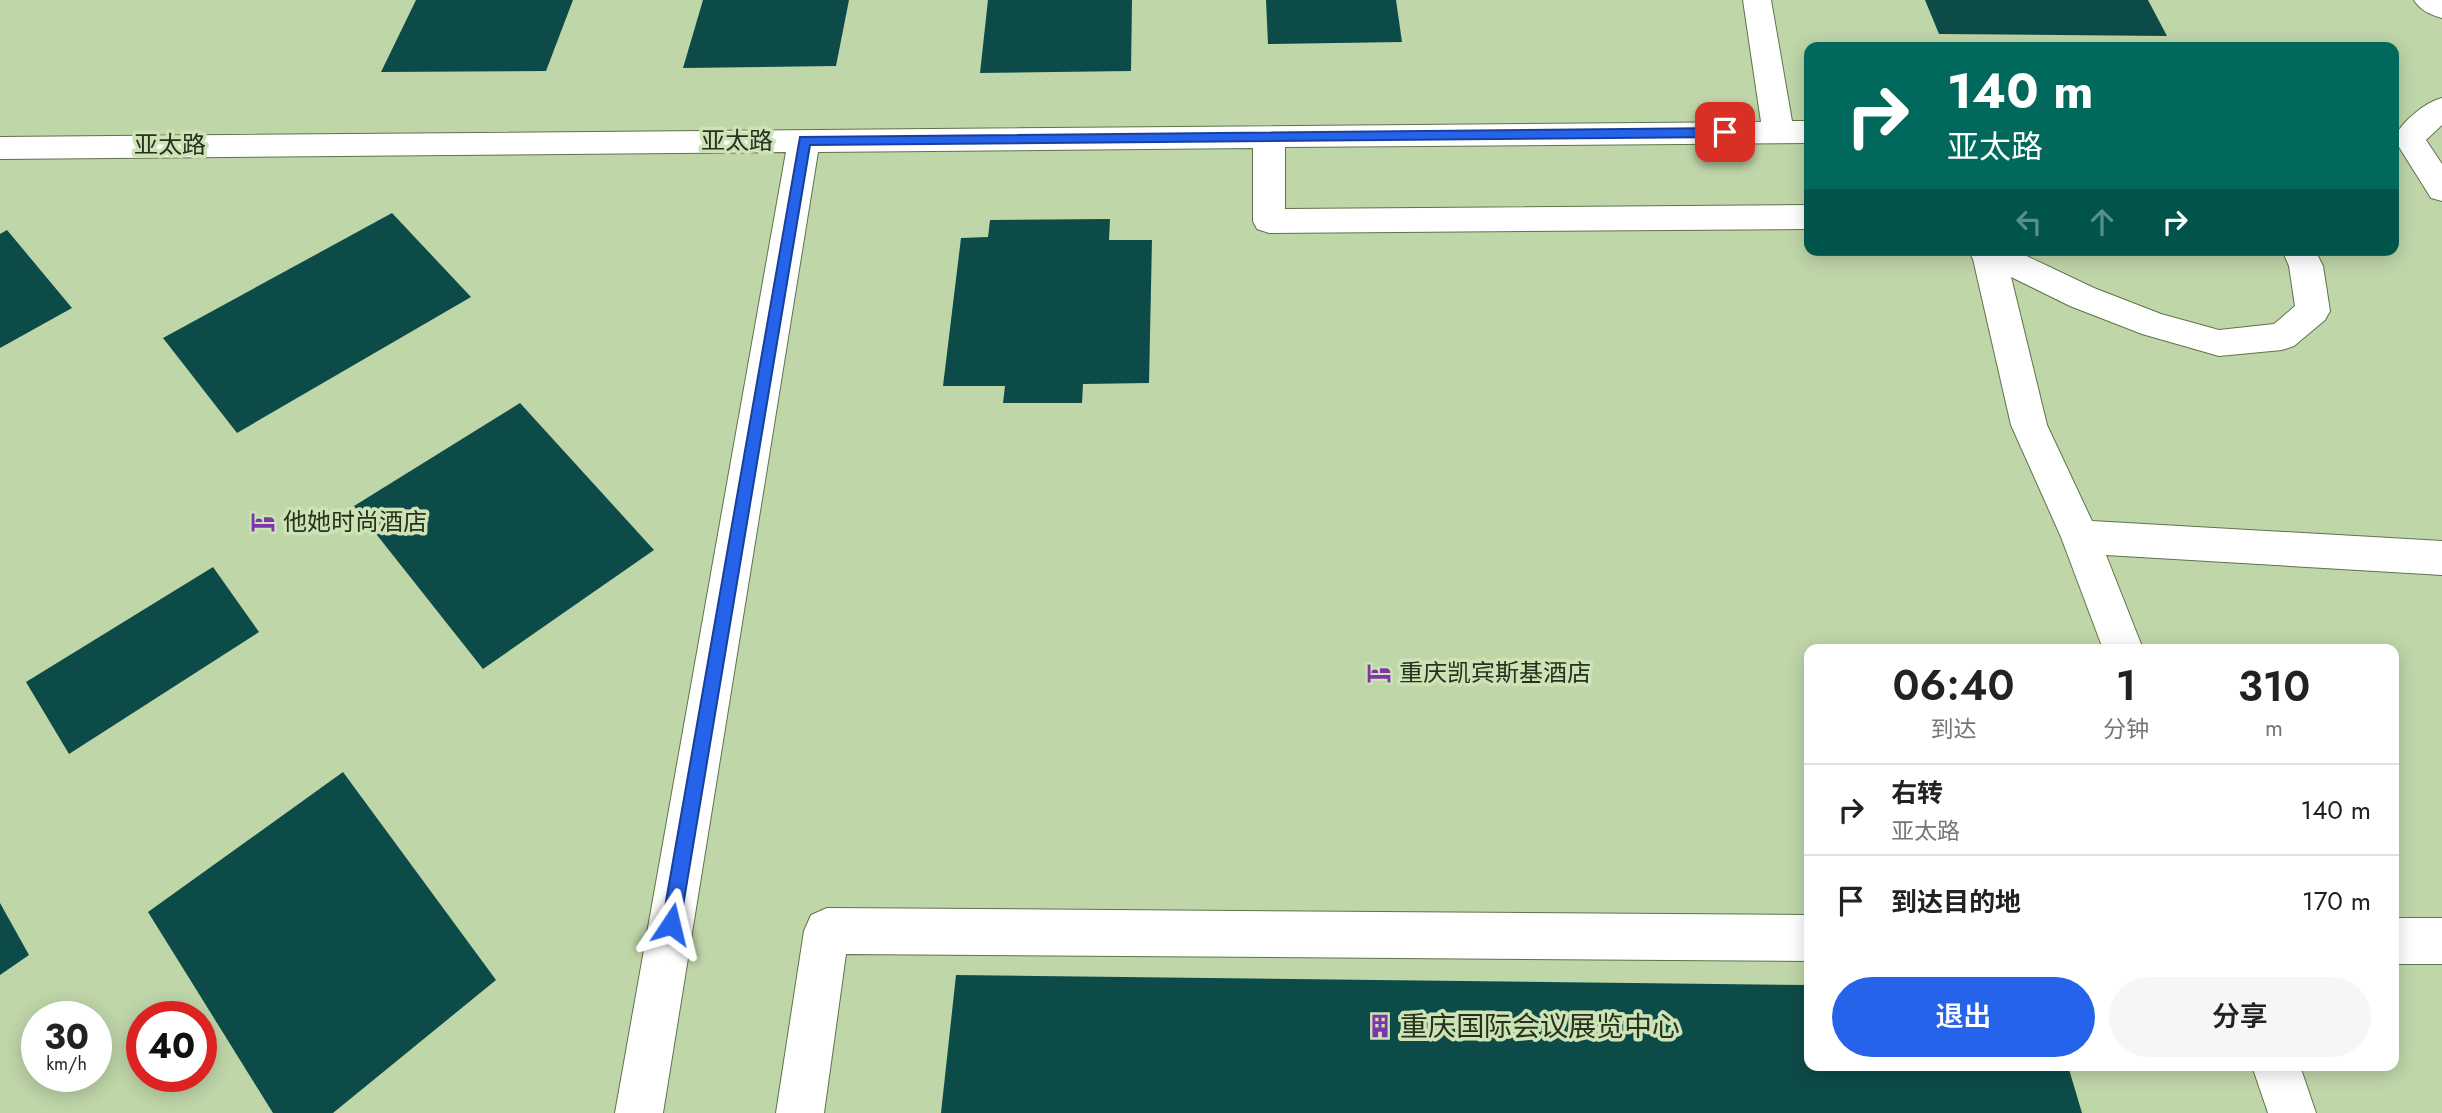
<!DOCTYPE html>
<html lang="zh">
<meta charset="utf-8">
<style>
body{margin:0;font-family:Jost,"Noto Sans SC",sans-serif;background:#f6f6f6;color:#222;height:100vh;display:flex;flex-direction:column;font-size:26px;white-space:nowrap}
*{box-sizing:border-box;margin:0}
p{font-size:23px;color:#767676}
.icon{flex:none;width:38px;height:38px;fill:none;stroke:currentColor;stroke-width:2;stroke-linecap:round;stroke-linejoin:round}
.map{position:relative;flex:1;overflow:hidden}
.drawer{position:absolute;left:1804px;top:644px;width:595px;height:427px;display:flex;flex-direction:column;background:#fff;border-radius:14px;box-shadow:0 4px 18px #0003}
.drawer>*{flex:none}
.guide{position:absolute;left:1804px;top:42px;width:595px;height:214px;border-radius:14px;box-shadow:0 4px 18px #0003;background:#00695c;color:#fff;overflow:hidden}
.speed{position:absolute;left:21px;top:1001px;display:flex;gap:14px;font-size:35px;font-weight:700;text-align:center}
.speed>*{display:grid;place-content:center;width:91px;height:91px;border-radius:50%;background:#fff;box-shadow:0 4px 18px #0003;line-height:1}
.speed small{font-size:18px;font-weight:400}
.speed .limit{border:10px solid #d22;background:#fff;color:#111}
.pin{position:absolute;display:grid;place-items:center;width:60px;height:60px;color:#fff;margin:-30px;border-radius:14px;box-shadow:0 4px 10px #0006}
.me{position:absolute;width:77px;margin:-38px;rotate:10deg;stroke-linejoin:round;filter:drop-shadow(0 0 5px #0008)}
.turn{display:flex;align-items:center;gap:24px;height:147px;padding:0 28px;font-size:32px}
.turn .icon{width:91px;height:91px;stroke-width:2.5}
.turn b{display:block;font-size:49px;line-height:60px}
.lanes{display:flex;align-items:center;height:66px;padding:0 28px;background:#0003;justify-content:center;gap:35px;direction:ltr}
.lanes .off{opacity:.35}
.eta{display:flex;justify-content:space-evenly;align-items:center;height:119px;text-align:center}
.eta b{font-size:42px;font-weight:600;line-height:49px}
.button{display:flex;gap:14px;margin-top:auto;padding:14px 28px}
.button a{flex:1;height:80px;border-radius:42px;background:#2563eb;color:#fff;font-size:28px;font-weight:600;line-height:80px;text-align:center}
.button a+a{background:#f6f6f6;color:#222}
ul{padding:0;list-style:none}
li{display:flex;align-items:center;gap:21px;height:91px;padding:0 28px;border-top:2px solid #e0e0e0}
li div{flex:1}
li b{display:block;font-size:26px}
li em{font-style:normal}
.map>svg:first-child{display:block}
.building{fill:#0d4b48}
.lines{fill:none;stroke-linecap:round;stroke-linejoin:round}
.minor-casing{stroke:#5f734a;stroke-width:2}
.minor{fill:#fff;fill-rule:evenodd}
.route{fill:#2563eb;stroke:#184099;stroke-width:2}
.labels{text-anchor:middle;stroke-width:7;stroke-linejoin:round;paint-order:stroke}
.street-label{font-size:24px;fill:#28311f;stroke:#cce3b6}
.poi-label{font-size:24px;fill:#28311f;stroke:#cce3b6;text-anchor:start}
.near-poi-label{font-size:28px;fill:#28311f;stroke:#cce3b6;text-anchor:start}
</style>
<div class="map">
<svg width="2442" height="1113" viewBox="0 0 2442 1113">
<rect width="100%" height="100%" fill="#bfd6a9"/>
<!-- building -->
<g class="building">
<polygon points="416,0 573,0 546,71 381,72"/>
<polygon points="703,0 849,0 836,66 683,68"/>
<polygon points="988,0 1132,0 1131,71 980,73"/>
<polygon points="1266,0 1396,0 1402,42 1268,44"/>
<polygon points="1925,0 2148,0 2167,36 1939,34"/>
<polygon points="392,213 471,297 237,433 163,338"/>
<polygon points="1110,219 1109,240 1152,240 1149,383 1083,384 1082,403 1003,403 1005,386 943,386 961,238 988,237 990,220"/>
<polygon points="7,230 72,308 0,348 0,234"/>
<polygon points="520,403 654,550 483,669 354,506"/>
<polygon points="213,567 259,632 69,754 26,682"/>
<polygon points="343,772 496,980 333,1113 273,1113 148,912"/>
<polygon points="0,903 29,955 0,975"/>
<polygon points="956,975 1810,985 1810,1066 2068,1066 2082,1113 941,1113"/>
</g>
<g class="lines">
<!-- minor casing -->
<g class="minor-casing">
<g id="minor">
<polygon points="1743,0 1771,0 1792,121 1810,121 1810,143 1285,147 1285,209 1810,205 1810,229 1269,233 1257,229 1253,221 1253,148 818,152 663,1113 615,1113 786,152 0,159 0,137 1761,122"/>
<path d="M 2414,0 L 2442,0 L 2442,18 C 2430,15 2420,10 2414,0 Z"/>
<path d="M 2442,98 L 2442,125 L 2426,140 L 2442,164 L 2442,201 L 2431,198 L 2394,139 C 2400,123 2425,102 2442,98 Z"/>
<polygon points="1968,250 2014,250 2094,288 2161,314 2219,330 2274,324 2295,306 2289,266 2282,250 2315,250 2323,266 2330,311 2325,320 2294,346 2282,350 2219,356 2142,334 2070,306 2011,277 2047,425 2092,521 2442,541 2442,575 2106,555 2143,649 2103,649 2061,537 2011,425 1973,259"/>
<polygon points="827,908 1810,915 1810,961 846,954 824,1113 776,1113 804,931 811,915"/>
<rect x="2394" y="918" width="48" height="46"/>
<polygon points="2252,1066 2300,1066 2316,1113 2268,1113"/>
</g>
</g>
<!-- minor -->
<use href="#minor" class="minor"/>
</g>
<!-- route -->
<polygon class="route" points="1725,128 1731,132 1725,137 810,145 680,924 678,931 671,933 664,931 662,924 800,137"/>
<!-- icons -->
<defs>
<g id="hotel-bare" transform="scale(1.89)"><path d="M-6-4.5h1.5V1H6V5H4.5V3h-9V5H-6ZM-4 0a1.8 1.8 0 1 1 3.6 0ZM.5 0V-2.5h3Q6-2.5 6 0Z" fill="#7d36a9" stroke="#cce3b6" stroke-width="2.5" paint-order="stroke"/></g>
<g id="building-bare" transform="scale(1.89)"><path d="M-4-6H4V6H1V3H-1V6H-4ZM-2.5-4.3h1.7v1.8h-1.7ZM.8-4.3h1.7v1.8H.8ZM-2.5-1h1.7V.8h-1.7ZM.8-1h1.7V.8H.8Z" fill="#7d36a9" stroke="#cce3b6" stroke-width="2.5" paint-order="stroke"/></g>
</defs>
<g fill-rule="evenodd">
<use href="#hotel-bare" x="263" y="522"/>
<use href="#hotel-bare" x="1379" y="673"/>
<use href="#building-bare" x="1380" y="1026"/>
</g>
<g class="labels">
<!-- street labels -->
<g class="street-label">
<text x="737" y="149">亚太路</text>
<text x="170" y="153">亚太路</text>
</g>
<!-- poi labels -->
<g class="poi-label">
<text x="283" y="530">他她时尚酒店</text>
<text x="1399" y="681">重庆凯宾斯基酒店</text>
</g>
<!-- near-poi labels -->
<g class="near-poi-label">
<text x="1400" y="1036">重庆国际会议展览中心</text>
</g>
</g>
</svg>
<div class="speed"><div>30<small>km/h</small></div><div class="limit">40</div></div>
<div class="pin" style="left:1725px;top:132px;background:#d93025"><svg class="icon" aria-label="arrive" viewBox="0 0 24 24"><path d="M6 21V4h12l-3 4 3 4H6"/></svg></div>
<svg class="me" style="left:671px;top:924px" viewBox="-20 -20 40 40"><path d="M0-17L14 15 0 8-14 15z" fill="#2563eb" stroke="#fff" stroke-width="4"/></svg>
<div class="guide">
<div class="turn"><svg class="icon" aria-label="right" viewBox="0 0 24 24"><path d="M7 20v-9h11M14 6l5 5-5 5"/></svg><div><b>140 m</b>亚太路</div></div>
<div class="lanes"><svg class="icon off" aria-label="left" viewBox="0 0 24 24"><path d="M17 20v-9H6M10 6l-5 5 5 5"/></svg><svg class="icon off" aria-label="ahead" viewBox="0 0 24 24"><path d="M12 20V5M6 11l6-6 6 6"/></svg><svg class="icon" aria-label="right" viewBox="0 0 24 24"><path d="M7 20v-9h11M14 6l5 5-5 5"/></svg></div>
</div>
<section class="drawer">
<div class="eta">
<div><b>06:40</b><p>到达</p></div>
<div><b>1</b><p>分钟</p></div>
<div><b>310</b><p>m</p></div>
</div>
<ul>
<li><svg class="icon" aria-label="right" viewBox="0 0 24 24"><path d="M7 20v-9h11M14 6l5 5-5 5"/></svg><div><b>右转</b><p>亚太路</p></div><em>140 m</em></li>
<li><svg class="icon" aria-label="arrive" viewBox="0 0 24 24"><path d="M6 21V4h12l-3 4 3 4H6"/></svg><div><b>到达目的地</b></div><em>170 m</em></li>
</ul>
<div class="button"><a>退出</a><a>分享</a></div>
</section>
</div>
